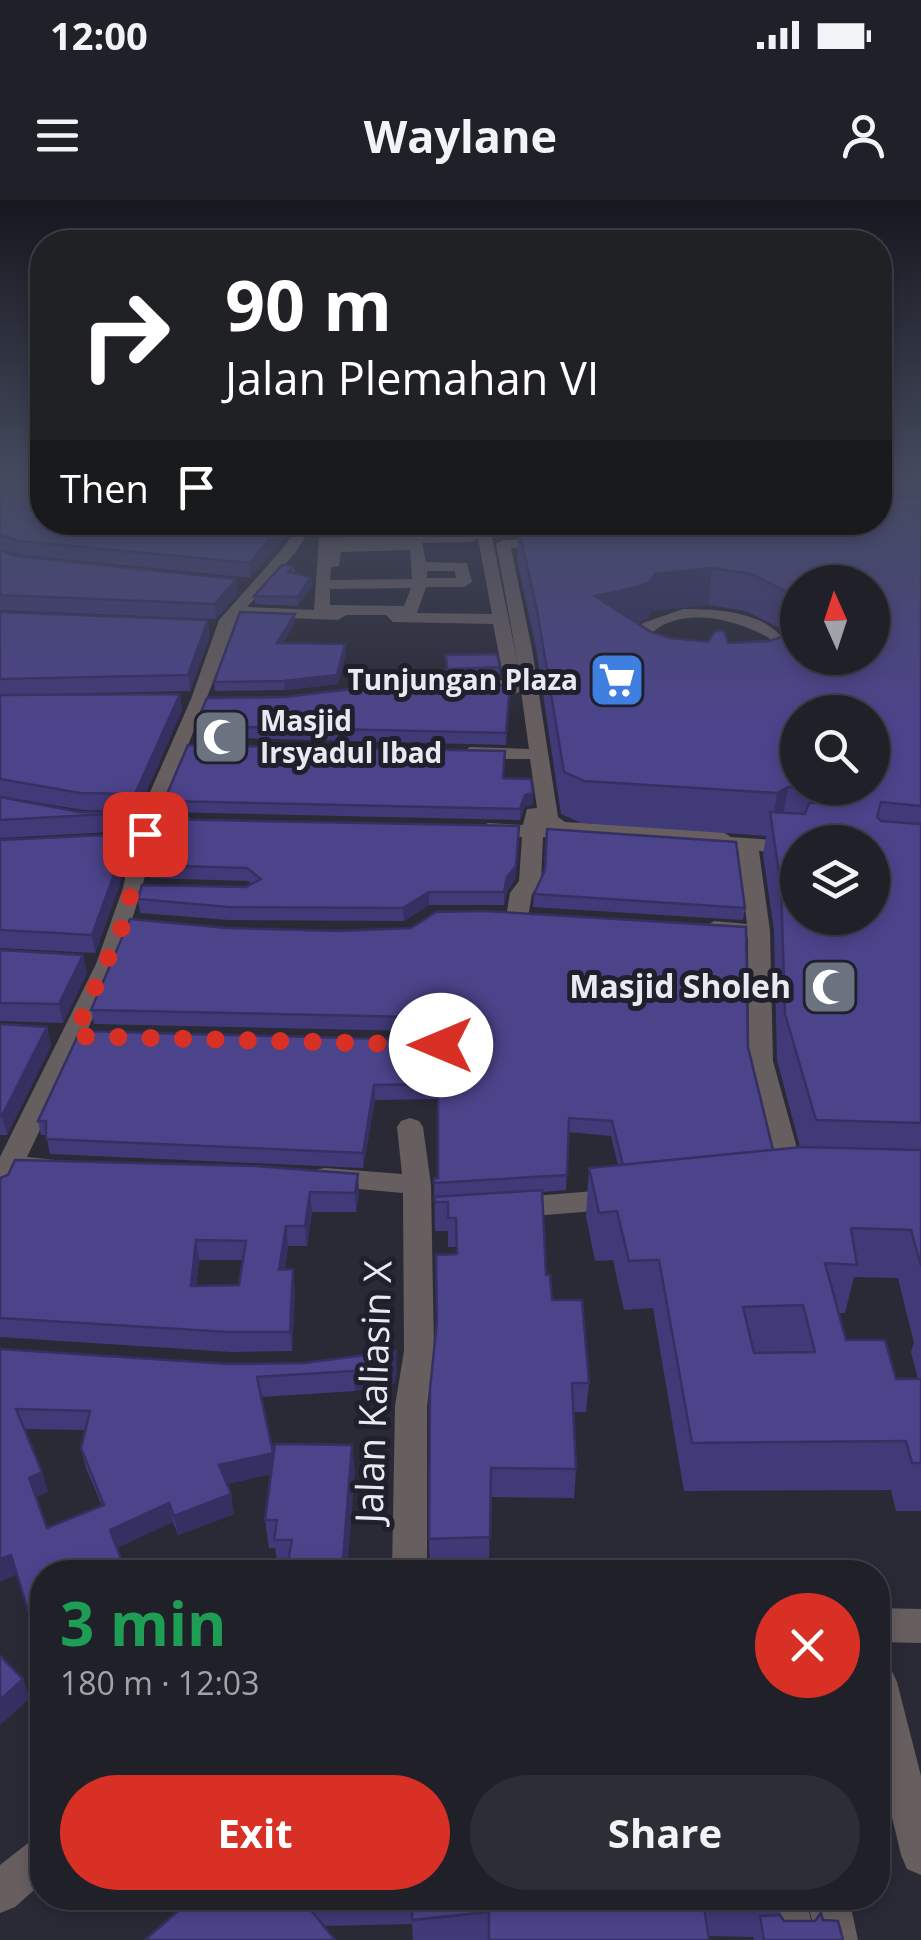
<!DOCTYPE html>
<meta charset="utf-8">
<style>
body{margin:0;font-family:"Open Sans",sans-serif;background:#2d2d35;color:#f1f3f6;height:100vh;display:flex;flex-direction:column;font-size:38px;white-space:nowrap}
*{box-sizing:border-box;margin:0}
p{font-size:32px;color:#a2a3a8}
.icon{flex:none;width:55px;height:55px;fill:none;stroke:currentColor;stroke-width:2;stroke-linecap:round;stroke-linejoin:round}
.map{position:relative;flex:1;overflow:hidden}
.details{position:absolute;left:30px;top:1360px;width:860px;height:350px;display:flex;flex-direction:column;background:#202029;border-radius:40px;box-shadow:0 5px 15px #0003,0 0 0 2px #3d3e46}
.details>*{flex:none}
.top-card{position:absolute;left:30px;top:30px;width:862px;height:305px;border-radius:40px;box-shadow:0 5px 15px #0003,0 0 0 2px #3d3e46;background:#202124;color:#fff;overflow:hidden}
.needle{width:65px;rotate:357deg}
.tools{position:absolute;left:780px;top:365px;display:grid;gap:20px}
.tools a{display:grid;place-items:center;width:110px;height:110px;border-radius:50%;background:#202029;box-shadow:0 5px 15px #0003,0 0 0 2px #3d3e46;font-size:50px}
.pin{position:absolute;display:grid;place-items:center;width:85px;height:85px;color:#fff;margin:-42px;border-radius:20px;box-shadow:0 5px 15px #0006}
.me{position:absolute;width:110px;margin:-55px;rotate:270deg;stroke-linejoin:round;filter:drop-shadow(0 0 8px #0008)}
.turn{display:flex;align-items:center;gap:35px;height:210px;padding:0 30px;font-size:45px}
.turn .icon{width:130px;height:130px;stroke-width:2.5}
.turn b{display:block;font-size:70px;line-height:85px}
.then{display:flex;align-items:center;height:95px;padding:0 30px;background:#0003;gap:20px;font-size:38px}
.round{display:grid;place-items:center;flex:none;width:105px;height:105px;border-radius:52px;background:#2d2d35}
.overview{display:flex;align-items:center;justify-content:space-between;height:170px;padding:0 30px}
h1{font-size:60px;font-weight:700;line-height:75px;color:#1e9e55}
.primary-button{display:flex;gap:20px;margin-top:auto;padding:20px 30px}
.primary-button a{flex:1;height:115px;border-radius:60px;background:#d93025;color:#fff;font-size:40px;font-weight:700;line-height:115px;text-align:center}
.primary-button a+a{background:#2d2d35;color:#f1f3f6}
.status{display:flex;justify-content:space-between;align-items:center;height:70px;padding:0 50px;background:#202029;direction:ltr}
.status svg{height:28px;fill:currentColor}
header{display:flex;justify-content:space-between;align-items:center;height:130px;padding:0 30px;background:#202029;font-size:45px;font-weight:700}
.map>svg:first-child{display:block}
.lines{fill:none;stroke-linecap:round;stroke-linejoin:round}
.minor{fill:#675e60;fill-rule:evenodd}
.wall{fill:#413a78;fill-rule:evenodd}
.shaded-wall{fill:#353061}
.building{fill:#4c448b;stroke:#353061;stroke-width:2.5;fill-rule:evenodd}
.route{stroke:#d93025;stroke-width:18;stroke-dasharray:0 32.4}
.labels{text-anchor:middle;stroke-width:10;stroke-linejoin:round;paint-order:stroke}
.far-poi-label{font-size:28px;font-weight:bold;fill:#e9e9f2;stroke:#20202d;text-anchor:end}
.poi-label{font-size:32px;font-weight:bold;fill:#e9e9f2;stroke:#20202d;text-anchor:end}
.near-street-label{font-size:38px;fill:#e9e9f2;stroke:#20202d}
</style>
<div class="status"><b>12:00</b><svg viewBox="0 0 49 12"><path d="M0 12V9h3v3zM5 12V6h3v6zM10 12V3h3v9zM15 12V0h3v12zM26 1h20v11H26zM47 4h2v5h-2z"/></svg></div>
<header><svg class="icon" aria-label="menu" viewBox="0 0 24 24"><path d="M4 6h16M4 12h16M4 18h16"/></svg>Waylane<svg class="icon" aria-label="person" viewBox="0 0 24 24"><circle cx="12" cy="8" r="4"/><path d="M4 21q1-7 8-7t8 7"/></svg></header>
<div class="map">
<svg width="921" height="1740" viewBox="0 0 921 1740">
<rect width="100%" height="100%" fill="#2a2a37"/>
<g class="lines">
<!-- minor -->
<g class="minor">
<path d="M 301,322 L 315,322 L 295,353 L 247,407 L 314,410 L 319,338 L 463,334 L 462,329 L 449,322 L 470,322 L 476,327 L 475,322 L 489,322 L 518,465 L 496,344 L 503,340 L 557,340 L 559,343 L 552,347 L 511,348 L 532,449 L 558,617 L 565,622 L 721,631 L 731,637 L 801,642 L 798,642 L 798,654 L 759,651 L 770,731 L 773,861 L 806,981 L 802,988 L 782,988 L 778,981 L 749,861 L 748,737 L 714,735 L 703,728 L 714,721 L 747,724 L 738,650 L 703,647 L 693,642 L 586,636 L 578,639 L 543,637 L 541,682 L 532,694 L 528,717 L 517,724 L 509,722 L 506,717 L 510,693 L 519,681 L 522,637 L 488,635 L 478,629 L 488,623 L 523,625 L 527,609 L 537,608 L 530,559 L 470,559 L 461,553 L 470,547 L 529,549 L 521,491 L 514,494 L 506,490 L 454,492 L 445,487 L 454,482 L 504,480 L 493,424 L 393,422 L 386,415 L 346,415 L 338,420 L 239,416 L 160,616 L 188,617 L 198,623 L 188,629 L 156,628 C 134,746 78,849 27,957 L 55,960 L 58,967 L 55,974 L 19,976 L 10,993 L 0,996 L 0,957 L 96,764 L 123,688 L 136,627 L 98,626 L 88,620 L 98,614 L 140,615 L 191,499 L 219,420 L 284,347 ZM 478,338 L 492,414 L 417,413 L 426,387 L 464,387 L 472,382 L 467,363 L 426,362 L 422,343 L 471,342 ZM 410,350 L 412,379 L 330,380 L 331,367 L 339,366 L 341,352 ZM 427,371 L 455,371 L 456,378 L 427,378 ZM 411,388 L 404,406 L 330,405 L 330,389 Z"/>
<path d="M 683,409 C 721,409 776,412 790,452 L 773,469 L 761,469 L 761,461 L 773,451 L 769,438 C 734,418 675,404 646,439 L 655,456 L 641,460 L 630,439 L 643,423 Z"/>
<polygon points="410,918 419,921 423,927 431,985 434,1151 427,1206 427,1372 392,1372 395,1206 404,1151 403,993 325,986 315,984 311,977 315,970 325,968 402,974 397,927 401,921"/>
<polygon points="619,989 629,992 633,999 629,1006 619,1009 509,1018 499,1015 495,1008 499,1001 509,998"/>
<polygon points="878,1408 921,1409 921,1443 878,1442"/>
<polygon points="878,1464 891,1469 897,1482 921,1576 921,1675 907,1669 901,1655 878,1558"/>
<polygon points="42,1637 42,1683 15,1707 0,1713 0,1665 28,1643"/>
<polygon points="764,1698 806,1698 812,1725 806,1740 776,1740"/>
<polygon points="807,1698 849,1698 858,1740 816,1740"/>
</g>
</g>
<!-- wall -->
<g class="wall">
<polygon points="0,278 42,278 42,322 296,322 251,378 23,355 0,349 0,283 39,287 40,285 0,282"/>
<path d="M 880,278 L 921,278 L 921,1311 L 896,1311 L 891,1290 L 684,1291 L 653,1108 L 624,1110 L 613,1060 L 595,1061 L 586,1016 L 589,968 L 618,965 L 611,936 L 568,932 L 566,990 L 542,992 L 546,1075 L 552,1100 L 589,1183 L 586,1212 L 574,1212 L 576,1269 L 574,1298 L 490,1297 L 489,1366 L 430,1367 L 429,1339 L 456,1054 L 456,1047 L 448,1047 L 448,1031 L 435,1031 L 434,978 L 438,978 L 438,899 L 375,900 L 363,968 L 50,954 L 46,935 L 41,935 L 38,921 L 460,841 L 466,837 L 460,832 L 94,824 L 91,810 L 130,719 L 748,847 L 773,950 L 800,947 L 777,860 L 774,730 L 763,655 L 766,636 L 581,623 L 561,614 L 536,448 L 517,360 L 518,335 L 495,335 L 491,322 L 618,322 L 619,325 L 640,331 L 665,331 L 661,322 L 880,322 ZM 798,382 L 872,458 L 798,458 ZM 708,405 L 746,411 L 785,431 L 789,435 L 769,441 L 728,443 L 670,438 L 651,432 L 637,423 L 648,418 L 652,411 ZM 854,1077 L 898,1078 L 914,1143 L 911,1152 L 918,1179 L 896,1179 L 846,1140 L 838,1113 L 845,1113 Z"/>
<polygon points="360,322 414,322 410,332 360,333"/>
<polygon points="429,322 457,322 457,330 430,331"/>
<polygon points="0,350 16,356 238,394 216,419 0,410"/>
<polygon points="294,366 295,374 311,377 312,385 298,406 255,404 254,396"/>
<polygon points="0,412 210,436 190,491 0,495"/>
<polygon points="295,414 295,422 283,443 346,453 338,484 285,490 215,491 214,482"/>
<polygon points="446,455 500,467 499,476 447,478"/>
<polygon points="510,485 506,545 197,537 195,526 285,497"/>
<polygon points="180,494 182,510 138,611 83,610 0,596 0,495"/>
<polygon points="503,578 533,605 525,606 520,620 166,612 164,601"/>
<polygon points="0,597 79,612 128,613 131,631 0,638"/>
<polygon points="519,626 515,680 507,691 504,705 429,705 404,721 229,720 140,713 138,699 246,687 252,684 248,681 150,678 148,665"/>
<polygon points="124,634 127,652 119,687 95,753 0,748 0,640"/>
<polygon points="545,670 745,708 743,720 533,707 534,694"/>
<polygon points="0,750 83,755 87,773 63,823 0,821"/>
<polygon points="0,824 47,827 51,846 7,935 0,935"/>
<path d="M 358,974 L 359,994 L 356,1012 L 312,1012 L 307,1046 L 288,1046 L 285,1070 L 295,1089 L 292,1151 L 231,1152 L 0,1137 L 0,978 ZM 199,1060 L 243,1060 L 239,1085 L 196,1086 Z"/>
<path d="M 0,1149 L 228,1164 L 397,1170 L 395,1183 L 355,1191 L 261,1197 L 273,1258 L 352,1245 L 355,1273 L 287,1367 L 278,1367 L 275,1348 L 269,1348 L 265,1320 L 271,1274 L 227,1284 L 234,1314 L 178,1335 L 173,1322 L 17,1374 ZM 24,1229 L 85,1230 L 81,1248 L 86,1268 L 102,1306 L 47,1328 L 36,1297 L 48,1292 Z"/>
<polygon points="181,1698 301,1698 305,1703 304,1698 778,1698 781,1710 780,1715 784,1721 823,1720 843,1740 753,1740 754,1737 708,1736 709,1740 413,1740 412,1724 323,1726 187,1705"/>
</g>
<!-- shaded-wall -->
<g class="shaded-wall">
<polygon points="283,322 296,322 251,378 250,363"/>
<polygon points="712,368 708,405 652,411 648,418 634,424 595,396 655,374"/>
<polygon points="311,377 312,385 298,406 298,397"/>
<polygon points="236,379 238,394 216,419 215,404"/>
<polygon points="295,414 295,422 278,451 277,443"/>
<polygon points="208,420 210,436 190,491 188,475"/>
<polygon points="345,444 346,453 338,484 285,490 284,481"/>
<polygon points="180,494 182,510 138,611 135,594"/>
<polygon points="788,587 781,630 772,624 777,593"/>
<polygon points="533,593 533,605 525,606 520,620 520,609 525,595"/>
<polygon points="519,626 515,680 507,691 504,705 504,692"/>
<polygon points="124,634 127,652 119,687 95,753 92,735"/>
<polygon points="429,692 429,705 404,721 403,708"/>
<polygon points="83,755 87,773 63,823 59,804"/>
<polygon points="47,827 51,846 7,935 2,916"/>
<polygon points="374,885 375,900 363,968 363,953"/>
<polygon points="358,974 359,994 356,1012 355,993"/>
<polygon points="310,992 312,1012 307,1046 305,1026"/>
<polygon points="286,1026 288,1046 282,1090 279,1070"/>
<polygon points="196,1040 199,1060 194,1106 191,1086"/>
<polygon points="293,1069 295,1089 292,1151 290,1132"/>
<polygon points="396,1151 397,1170 395,1183 355,1191 353,1171"/>
<polygon points="352,1245 355,1273 347,1372 342,1372"/>
<polygon points="273,1253 275,1273 223,1285 219,1265"/>
<polygon points="42,1272 48,1292 35,1298 29,1278"/>
<polygon points="231,1294 234,1314 178,1335 174,1316"/>
<polygon points="169,1303 173,1322 115,1349 110,1330"/>
<polygon points="11,1355 18,1374 0,1382 0,1359"/>
<polygon points="23,1479 30,1498 0,1525 0,1500"/>
</g>
<!-- building -->
<g class="building">
<polygon points="42,278 42,322 283,322 250,363 20,341 0,335 0,283 39,287"/>
<polygon points="880,278 901,278 921,281 887,281 880,291"/>
<path d="M 880,294 L 921,299 L 921,606 L 881,602 L 877,617 L 881,621 L 921,624 L 921,923 L 816,920 L 785,814 L 781,686 L 770,612 L 805,614 L 809,603 L 846,602 L 843,593 L 788,587 L 777,593 L 584,581 L 564,572 L 537,410 L 518,325 L 520,322 L 618,322 L 619,325 L 634,325 L 640,331 L 650,331 L 658,325 L 664,331 L 674,331 L 679,322 L 880,322 ZM 712,368 L 751,374 L 791,394 L 798,400 L 798,382 L 872,382 L 872,458 L 798,458 L 798,427 L 789,435 L 769,441 L 728,443 L 724,431 L 715,431 L 708,442 L 670,438 L 651,432 L 595,396 L 637,387 L 651,381 L 655,374 ZM 798,512 L 872,512 L 872,588 L 798,588 ZM 798,642 L 872,642 L 872,718 L 798,718 Z"/>
<polygon points="0,350 16,356 236,379 215,404 0,395"/>
<polygon points="282,365 294,366 288,372 311,377 298,397 254,396"/>
<polygon points="0,412 208,420 188,475 0,479"/>
<polygon points="240,412 295,414 277,443 345,444 337,475 284,481 214,482"/>
<polygon points="497,454 500,467 447,469 446,455"/>
<polygon points="510,485 506,533 195,526 207,498 285,497 367,487"/>
<polygon points="180,494 135,594 80,593 0,579 0,495"/>
<polygon points="188,545 505,551 503,578 531,579 533,593 525,595 520,609 164,601"/>
<polygon points="0,597 79,612 128,613 0,620"/>
<polygon points="157,619 519,626 516,666 507,677 504,692 429,692 403,708 228,707 138,699 142,685 246,687 261,679 247,668 148,665"/>
<polygon points="547,629 736,642 745,708 534,694 545,670"/>
<polygon points="124,634 116,669 92,735 0,730 0,640"/>
<polygon points="484,711 746,727 748,847 773,950 623,965 612,921 569,918 567,975 434,983 434,978 438,978 438,884 374,885 363,953 46,939 46,921 38,921 80,831 460,841 476,831 460,818 91,810 130,719 227,728 339,731 411,728 436,712"/>
<polygon points="0,750 83,755 59,804 0,803"/>
<polygon points="0,824 47,827 2,916 0,916"/>
<path d="M 802,947 L 921,950 L 921,1066 L 911,1030 L 851,1028 L 857,1065 L 825,1063 L 846,1140 L 885,1140 L 896,1179 L 921,1179 L 921,1263 L 912,1263 L 906,1241 L 692,1243 L 659,1060 L 629,1061 L 617,1011 L 599,1013 L 589,968 ZM 803,1105 L 815,1152 L 754,1153 L 743,1107 Z"/>
<path d="M 15,960 L 256,966 L 358,974 L 355,993 L 310,992 L 305,1026 L 286,1026 L 279,1070 L 293,1069 L 290,1132 L 228,1132 L 0,1118 L 0,978 L 8,975 ZM 196,1040 L 246,1041 L 239,1085 L 191,1086 Z"/>
<polygon points="542,990 546,1075 550,1075 552,1100 582,1100 589,1183 572,1183 576,1269 491,1268 490,1337 429,1339 430,1189 437,1122 436,1055 457,1054 456,1018 448,1018 448,1002 435,1002 434,997"/>
<path d="M 0,1149 L 228,1164 L 304,1163 L 396,1151 L 394,1163 L 353,1171 L 257,1177 L 273,1253 L 219,1265 L 231,1294 L 174,1316 L 169,1303 L 110,1330 L 126,1372 L 42,1372 L 42,1455 L 11,1355 L 0,1359 ZM 16,1209 L 90,1211 L 81,1248 L 104,1305 L 47,1328 L 29,1278 L 42,1272 Z"/>
<polygon points="275,1244 352,1245 342,1372 286,1372 292,1340 274,1340 277,1320 265,1320"/>
<polygon points="0,1456 23,1479 0,1500"/>
<polygon points="193,1698 301,1698 335,1740 145,1740"/>
<polygon points="412,1698 778,1698 781,1710 704,1707 709,1740 489,1740 489,1712 412,1720"/>
<polygon points="821,1713 823,1720 838,1721 843,1740 764,1740 760,1716 780,1715 784,1721 815,1721"/>
</g>
<!-- sky -->
<linearGradient id="sky" x2="0" y2="1"><stop stop-color="#17171e"/><stop offset="0.53" stop-color="#444a5e"/><stop offset="1" stop-color="#444a5e" stop-opacity="0"/></linearGradient>
<rect width="921" height="522" fill="url(#sky)"/>
<g class="lines">
<!-- route -->
<polyline class="route" points="145,634 124,722 74,836 441,845"/>
</g>
<!-- icons -->
<defs>
<g id="supermarket-square" transform="scale(2.875)"><rect x="-9" y="-9" width="18" height="18" rx="4" fill="#3f7fe0" stroke="#20202d"/><path d="M-6-5.5h2.5l.6 2H6L4.5 2H-2.5L-4.4-4H-6ZM-1.5 3.2a1.3 1.3 0 1 0 .1 0ZM3 3.2a1.3 1.3 0 1 0 .1 0Z" fill="#fff"/></g>
<g id="mosque-square" transform="scale(2.875)"><rect x="-9" y="-9" width="18" height="18" rx="4" fill="#6b7280" stroke="#20202d"/><path d="M3.5-4.9A6 6 0 1 0 3.5 4.9A5 5 0 1 1 3.5-4.9Z" fill="#fff"/></g>
</defs>
<g fill-rule="evenodd">
<use href="#supermarket-square" x="617" y="480"/>
<use href="#mosque-square" x="221" y="537"/>
<use href="#mosque-square" x="830" y="787"/>
</g>
<g class="labels">
<!-- far-poi labels -->
<g class="far-poi-label">
<text x="578" y="490">Tunjungan Plaza</text>
<text x="260" y="531" text-anchor="start">Masjid<tspan x="260" dy="32">Irsyadul Ibad</tspan></text>
</g>
<!-- poi labels -->
<g class="poi-label">
<text x="791" y="798">Masjid Sholeh</text>
</g>
<!-- near-street labels -->
<g class="near-street-label">
<text transform="translate(374 1192) rotate(-88)" y="13">Jalan Kaliasin X</text>
</g>
</g>
</svg>
<div class="tools">
<a><svg class="needle" viewBox="-14 -14 28 28"><path d="M0-13l5 13h-10z" fill="#e53935"/><path d="M0 13l5-13h-10z" fill="#a2a3a8"/></svg></a>
<a><svg class="icon" aria-label="search" viewBox="0 0 24 24"><circle cx="10" cy="10" r="6"/><path d="M15 15l6 6"/></svg></a>
<a><svg class="icon" aria-label="layers" viewBox="0 0 24 24"><path d="M12 4l9 5-9 5-9-5zM3 14l9 5 9-5"/></svg></a>
</div>
<div class="pin" style="left:145px;top:634px;background:#d93025"><svg class="icon" aria-label="arrive" viewBox="0 0 24 24"><path d="M6 21V4h12l-3 4 3 4H6"/></svg></div>
<svg class="me" style="left:441px;top:845px" viewBox="-20 -20 40 40"><circle r="19" fill="#fff"/><path d="M0-13L10 11 0 6-10 11z" fill="#d93025"/></svg>
<div class="top-card">
<div class="turn"><svg class="icon" aria-label="right" viewBox="0 0 24 24"><path d="M7 20v-9h11M14 6l5 5-5 5"/></svg><div><b>90 m</b>Jalan Plemahan VI</div></div>
<div class="then">Then<svg class="icon" aria-label="arrive" viewBox="0 0 24 24"><path d="M6 21V4h12l-3 4 3 4H6"/></svg></div>
</div>
<section class="details">
<div class="overview"><div><h1>3 min</h1><p>180 m · 12:03</p></div><a class="round" style="background:#d93025;color:#fff"><svg class="icon" aria-label="close" viewBox="0 0 24 24"><path d="M6 6l12 12M18 6L6 18"/></svg></a></div>
<div class="primary-button"><a>Exit</a><a>Share</a></div>
</section>
</div>
